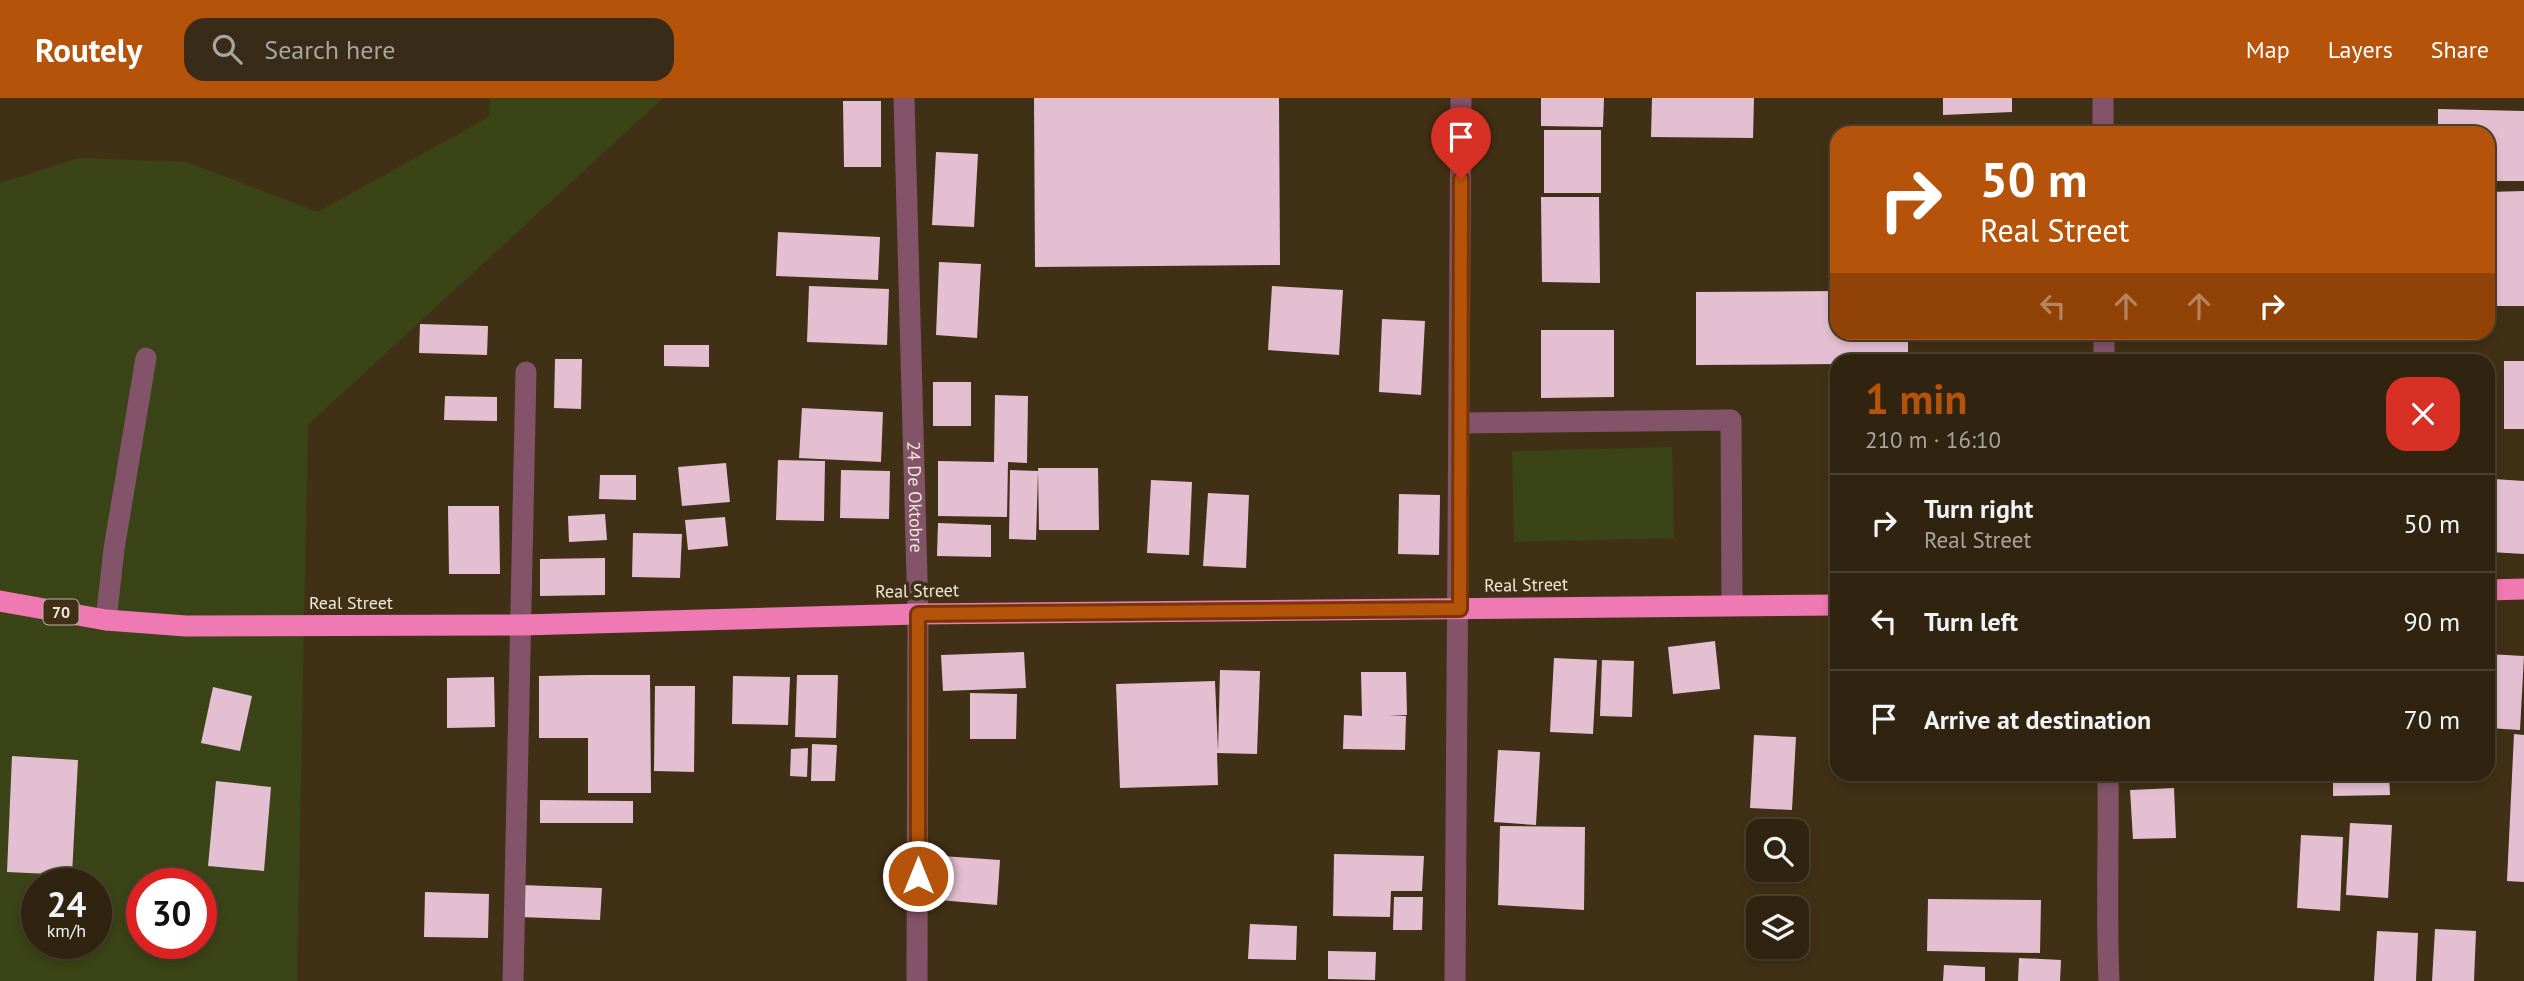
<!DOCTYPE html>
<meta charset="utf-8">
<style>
body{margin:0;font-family:"PT Sans",sans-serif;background:#382c19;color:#f1f3f6;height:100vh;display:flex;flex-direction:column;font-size:26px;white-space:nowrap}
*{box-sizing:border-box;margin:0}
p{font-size:23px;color:#a8a49f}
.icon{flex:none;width:38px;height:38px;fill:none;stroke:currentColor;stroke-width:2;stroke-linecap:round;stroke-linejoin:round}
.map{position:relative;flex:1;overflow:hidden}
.panel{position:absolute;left:1830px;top:256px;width:665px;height:427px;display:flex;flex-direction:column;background:#302410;border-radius:21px;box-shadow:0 4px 10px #0003,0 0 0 2px #4b4130}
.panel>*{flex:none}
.hud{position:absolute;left:1830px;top:28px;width:665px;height:214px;border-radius:21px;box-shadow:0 4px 10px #0003,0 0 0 2px #4b4130;background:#b45309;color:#fff;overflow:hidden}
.fabs{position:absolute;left:1746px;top:721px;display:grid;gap:14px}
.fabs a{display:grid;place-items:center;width:63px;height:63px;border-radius:14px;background:#302410;box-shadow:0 4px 10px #0003,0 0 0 2px #4b4130;font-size:35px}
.speed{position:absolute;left:21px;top:770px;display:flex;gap:14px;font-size:35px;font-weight:700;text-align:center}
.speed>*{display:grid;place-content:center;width:91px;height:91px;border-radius:50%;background:#302410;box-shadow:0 4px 10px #0003,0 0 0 2px #4b4130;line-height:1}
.speed small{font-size:18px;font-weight:400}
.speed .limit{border:10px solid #d22;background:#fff;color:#111}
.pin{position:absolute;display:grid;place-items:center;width:60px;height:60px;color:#fff;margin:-72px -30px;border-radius:50% 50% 50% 0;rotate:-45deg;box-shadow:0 0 7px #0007}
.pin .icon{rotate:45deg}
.me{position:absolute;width:77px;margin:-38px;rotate:0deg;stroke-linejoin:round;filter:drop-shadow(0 0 5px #0008)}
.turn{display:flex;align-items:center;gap:24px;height:147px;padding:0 35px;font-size:32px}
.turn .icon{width:91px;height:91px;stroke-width:2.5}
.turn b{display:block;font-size:49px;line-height:60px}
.lanes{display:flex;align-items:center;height:66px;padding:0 35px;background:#0003;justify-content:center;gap:35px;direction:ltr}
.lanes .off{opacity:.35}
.round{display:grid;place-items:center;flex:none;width:74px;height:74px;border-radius:21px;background:#382c19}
.headline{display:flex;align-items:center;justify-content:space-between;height:119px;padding:0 35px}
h1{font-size:42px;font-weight:600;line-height:52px;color:#b45309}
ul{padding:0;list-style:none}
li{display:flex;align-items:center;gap:21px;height:98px;padding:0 35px;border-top:2px solid #4b4130}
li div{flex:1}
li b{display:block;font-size:26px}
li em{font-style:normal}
header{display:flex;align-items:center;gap:42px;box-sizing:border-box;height:98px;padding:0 35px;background:#b45309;color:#fff}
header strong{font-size:33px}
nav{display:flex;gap:38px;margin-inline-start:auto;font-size:24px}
.search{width:490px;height:63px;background:#382c19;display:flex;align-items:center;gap:18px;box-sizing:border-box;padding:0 24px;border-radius:21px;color:#a8a49f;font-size:26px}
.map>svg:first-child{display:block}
.green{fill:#3a4416;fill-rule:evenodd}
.building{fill:#e3bfd1}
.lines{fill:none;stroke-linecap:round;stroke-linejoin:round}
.lane{stroke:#835369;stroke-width:21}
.street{stroke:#835369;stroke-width:21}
.highway{stroke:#ef79b2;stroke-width:21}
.route-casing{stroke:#753606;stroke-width:18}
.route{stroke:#b45309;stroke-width:12}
.labels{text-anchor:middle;stroke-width:7;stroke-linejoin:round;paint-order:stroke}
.shield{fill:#403015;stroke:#bdb29e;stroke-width:2}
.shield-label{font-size:16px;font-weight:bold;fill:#f3e9d9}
.street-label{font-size:18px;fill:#f3e9d9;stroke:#403015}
</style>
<header>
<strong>Routely</strong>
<div class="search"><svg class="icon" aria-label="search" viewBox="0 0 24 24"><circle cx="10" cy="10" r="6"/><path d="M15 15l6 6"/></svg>Search here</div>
<nav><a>Map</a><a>Layers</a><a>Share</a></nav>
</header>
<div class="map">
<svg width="2524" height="883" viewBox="0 0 2524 883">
<rect width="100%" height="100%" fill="#403015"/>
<!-- green -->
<g class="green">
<path d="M 490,0 L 663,0 L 308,327 L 297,883 L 0,883 L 0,85 L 79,60 L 187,64 L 318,114 L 489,19 ZM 37,786 L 96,786 L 96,845 L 37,845 ZM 142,786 L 201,786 L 201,845 L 142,845 Z"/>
<polygon points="1672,349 1674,440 1514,444 1512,353"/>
</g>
<!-- building -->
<g class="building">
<polygon points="1034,0 1279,0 1280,167 1035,169"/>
<polygon points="1541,0 1604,0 1603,29 1541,28"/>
<polygon points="1652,0 1754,0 1753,40 1651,39"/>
<polygon points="1943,0 2012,0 2012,14 1943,17"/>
<polygon points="843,3 881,3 881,69 844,69"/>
<polygon points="2438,11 2524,13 2524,83 2488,83 2488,35 2438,35"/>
<rect x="1544" y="32" width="57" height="63"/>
<polygon points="936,54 978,56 974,129 932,127"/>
<polygon points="2524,93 2524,208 2488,208 2488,94"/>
<polygon points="1541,99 1599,99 1600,185 1542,184"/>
<polygon points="778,134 880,139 878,182 776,178"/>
<polygon points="939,164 981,166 977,240 936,237"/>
<polygon points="809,188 889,191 887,247 807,244"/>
<polygon points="1272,188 1343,192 1339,257 1268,252"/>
<polygon points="1838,193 1838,234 1908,234 1908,262 1838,262 1838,266 1696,267 1696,194"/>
<polygon points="1382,221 1425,223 1421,297 1379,294"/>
<polygon points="420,226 488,228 487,257 419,255"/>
<polygon points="1541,232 1614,232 1614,299 1541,300"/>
<polygon points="664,247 709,247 709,269 664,268"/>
<polygon points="555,261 582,261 581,311 554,310"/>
<rect x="2504" y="263" width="20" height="68"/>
<rect x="933" y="284" width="38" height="44"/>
<polygon points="995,297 1028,298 1027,365 1008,364 1007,419 938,418 938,363 994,364"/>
<polygon points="445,298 497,299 497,323 444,322"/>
<polygon points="802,310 883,314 881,364 799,360"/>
<polygon points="778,362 825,363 824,423 776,422"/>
<polygon points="726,365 730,404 682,408 678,369"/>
<polygon points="1038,370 1098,370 1099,432 1039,432"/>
<polygon points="841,372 890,373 889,421 840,420"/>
<polygon points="1010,372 1038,373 1036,442 1009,441"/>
<polygon points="600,377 636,377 636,402 599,401"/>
<polygon points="2494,381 2524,383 2524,456 2490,454"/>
<polygon points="1151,382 1192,384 1189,457 1147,455"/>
<polygon points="1208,395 1249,397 1246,470 1203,468"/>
<polygon points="1399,396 1440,397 1439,457 1398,456"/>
<polygon points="448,408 499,408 500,476 449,476"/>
<polygon points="605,416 607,442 569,444 568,418"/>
<polygon points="725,419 728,448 688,452 685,422"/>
<polygon points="938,425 991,427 991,459 937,458"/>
<polygon points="633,435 682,436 680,480 632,479"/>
<polygon points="605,460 605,497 540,498 540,461"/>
<polygon points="1715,543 1720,591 1673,596 1668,549"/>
<polygon points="1024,554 1026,590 943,593 941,557"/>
<polygon points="2488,556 2524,558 2520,632 2488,630"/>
<polygon points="1554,560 1597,562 1593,636 1550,634"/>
<polygon points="1602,562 1634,563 1632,619 1600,618"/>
<polygon points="1220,572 1260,573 1257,656 1217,655 1218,687 1120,690 1116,586 1215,583 1218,653"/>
<polygon points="1361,574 1406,574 1407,617 1389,617 1406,618 1405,652 1343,651 1344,617 1362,618"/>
<polygon points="588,577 650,577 651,695 588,695 588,640 539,640 539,578"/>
<polygon points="797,577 838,577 836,640 795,639"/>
<polygon points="733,578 790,579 788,627 732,626"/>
<polygon points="494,579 495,629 447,630 447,580"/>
<polygon points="655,588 695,588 694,674 654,673"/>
<polygon points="213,589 252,598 240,653 201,645"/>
<polygon points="970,595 1017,596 1016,641 970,641"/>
<polygon points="2514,636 2524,637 2524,784 2507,783"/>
<polygon points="1754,637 1796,639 1792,712 1750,710"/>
<polygon points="812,646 837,647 835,683 811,683"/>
<polygon points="808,650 807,679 790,678 791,651"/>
<polygon points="1498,652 1540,654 1536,727 1494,724"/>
<polygon points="12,658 78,662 72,777 7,774"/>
<polygon points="2333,676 2389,676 2390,697 2333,698"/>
<polygon points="216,683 271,689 264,773 208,768"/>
<polygon points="2174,690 2176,740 2133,741 2130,692"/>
<polygon points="540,702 633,703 633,725 540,725"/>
<polygon points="2350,725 2392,727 2388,800 2346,797"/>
<polygon points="1500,728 1585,729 1584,812 1498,807"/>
<polygon points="2301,737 2343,739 2340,813 2297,810"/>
<polygon points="1334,756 1424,758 1422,793 1391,793 1390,819 1333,818"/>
<polygon points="942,758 1000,762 997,807 939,802"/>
<polygon points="521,787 602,790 600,822 520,819"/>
<polygon points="425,794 489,796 488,840 424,839"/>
<polygon points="1394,799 1423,799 1422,832 1393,832"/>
<polygon points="1928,801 2041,802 2040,855 1927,853"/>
<polygon points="1250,826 1297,828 1296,862 1248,861"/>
<polygon points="2435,831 2476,833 2474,883 2432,883"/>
<polygon points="2377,833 2418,835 2416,883 2374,883"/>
<polygon points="1328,853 1376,854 1375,882 1328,881"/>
<polygon points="2019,860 2061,862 2060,883 2018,883"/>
<polygon points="1944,867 1985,869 1985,883 1943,883"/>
</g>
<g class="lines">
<!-- lane -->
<g class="lane">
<polyline points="1460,325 1731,322 1732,506"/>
<polyline points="106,522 114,451 146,260"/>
</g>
<!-- street -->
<g class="street">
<path id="s1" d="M 904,0 L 918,516 L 917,883"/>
<polyline points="2103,0 2103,35"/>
<polyline points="2104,234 2104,262"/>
<path d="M 2108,676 C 2109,745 2106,814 2109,883"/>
<polyline points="513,883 526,274"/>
<polyline points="1455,883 1461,0"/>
</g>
<!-- highway -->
<g class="highway">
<polyline points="2488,492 2524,491"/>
<polyline points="0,503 106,522 186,528 522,527 918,516 1838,507"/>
</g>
</g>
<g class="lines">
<!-- route casing -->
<g class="route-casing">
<polyline id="route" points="918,778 918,516 1460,511 1461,81"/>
</g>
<!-- route -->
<use href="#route" class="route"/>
</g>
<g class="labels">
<!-- shield labels -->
<rect class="shield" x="43.5" y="501.5" width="35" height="25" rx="5"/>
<g class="shield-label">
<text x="61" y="520">70</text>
</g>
<!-- street labels -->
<g class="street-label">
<text dy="6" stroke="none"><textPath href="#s1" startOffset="399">24 De Oktobre</textPath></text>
<text transform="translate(1526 487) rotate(-1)" y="6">Real Street</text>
<text transform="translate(917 493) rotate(-1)" y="6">Real Street</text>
<text x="351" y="511">Real Street</text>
</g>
</g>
</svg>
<div class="fabs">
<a><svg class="icon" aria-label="search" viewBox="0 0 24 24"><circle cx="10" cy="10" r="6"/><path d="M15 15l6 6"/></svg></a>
<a><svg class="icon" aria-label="layers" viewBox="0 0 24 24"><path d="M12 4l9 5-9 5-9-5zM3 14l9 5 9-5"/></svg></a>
</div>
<div class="speed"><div>24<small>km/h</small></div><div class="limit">30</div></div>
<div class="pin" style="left:1461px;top:81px;background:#d93025"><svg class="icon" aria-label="arrive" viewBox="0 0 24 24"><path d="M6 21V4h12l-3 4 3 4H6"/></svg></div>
<svg class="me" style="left:918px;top:778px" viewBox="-20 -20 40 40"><circle r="17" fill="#b45309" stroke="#fff" stroke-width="3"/><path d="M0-11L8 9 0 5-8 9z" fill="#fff"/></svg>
<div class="hud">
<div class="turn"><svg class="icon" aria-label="right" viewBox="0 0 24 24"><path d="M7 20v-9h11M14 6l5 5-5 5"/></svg><div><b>50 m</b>Real Street</div></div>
<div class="lanes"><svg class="icon off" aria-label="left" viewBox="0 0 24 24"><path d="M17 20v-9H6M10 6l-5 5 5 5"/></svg><svg class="icon off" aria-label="ahead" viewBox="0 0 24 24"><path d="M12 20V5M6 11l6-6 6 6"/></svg><svg class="icon off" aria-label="ahead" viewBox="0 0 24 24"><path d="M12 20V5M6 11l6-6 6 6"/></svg><svg class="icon" aria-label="right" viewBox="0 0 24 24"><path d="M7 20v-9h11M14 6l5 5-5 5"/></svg></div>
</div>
<section class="panel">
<div class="headline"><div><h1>1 min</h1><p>210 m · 16:10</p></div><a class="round" style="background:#d93025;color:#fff"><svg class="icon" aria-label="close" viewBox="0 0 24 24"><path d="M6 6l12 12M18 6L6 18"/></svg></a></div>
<ul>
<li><svg class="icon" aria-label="right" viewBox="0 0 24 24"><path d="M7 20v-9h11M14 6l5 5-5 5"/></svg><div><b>Turn right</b><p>Real Street</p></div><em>50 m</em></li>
<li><svg class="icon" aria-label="left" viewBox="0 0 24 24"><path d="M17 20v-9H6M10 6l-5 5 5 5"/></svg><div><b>Turn left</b></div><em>90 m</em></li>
<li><svg class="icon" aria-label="arrive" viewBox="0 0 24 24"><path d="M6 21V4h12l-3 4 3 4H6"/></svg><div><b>Arrive at destination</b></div><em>70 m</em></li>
</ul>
</section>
</div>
